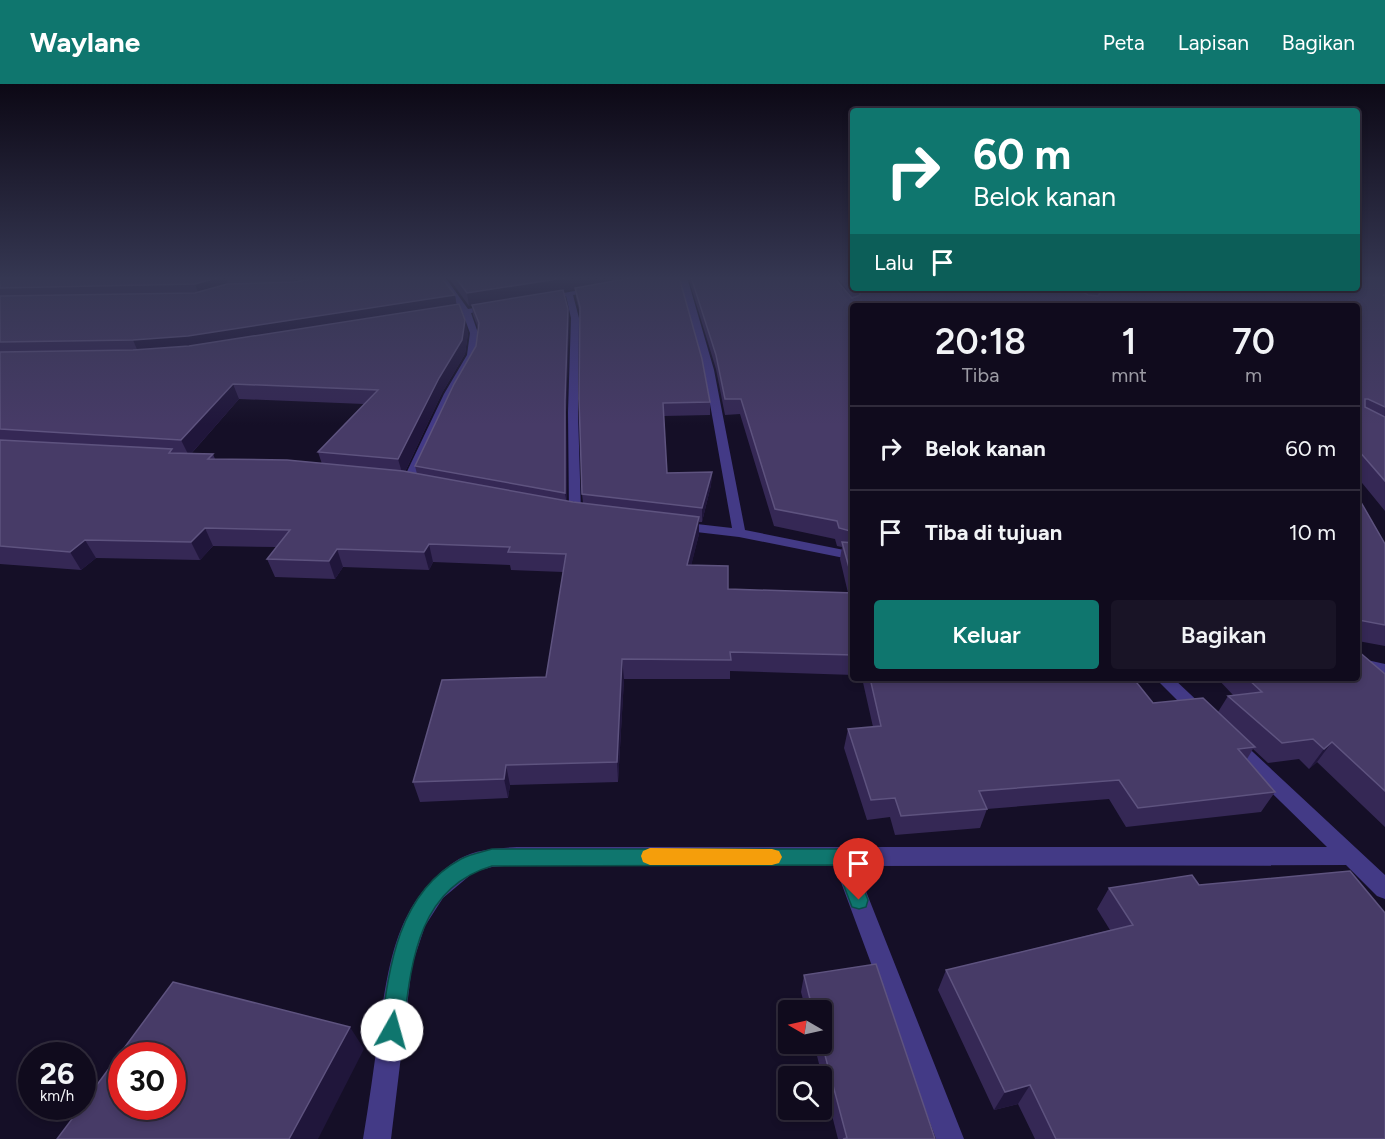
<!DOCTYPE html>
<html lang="id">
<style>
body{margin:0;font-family:Figtree,sans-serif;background:#191426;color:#f1f3f6;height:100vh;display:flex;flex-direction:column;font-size:22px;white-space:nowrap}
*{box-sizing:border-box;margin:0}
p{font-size:20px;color:#9c9ba4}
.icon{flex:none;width:33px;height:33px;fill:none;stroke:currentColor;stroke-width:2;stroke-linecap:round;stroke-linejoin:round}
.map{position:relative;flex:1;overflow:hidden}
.details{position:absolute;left:850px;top:219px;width:510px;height:378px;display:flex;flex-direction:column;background:#100b1d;border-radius:6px;box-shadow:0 3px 9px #0003,0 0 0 2px #302b3b}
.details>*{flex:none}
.top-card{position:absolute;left:850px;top:24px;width:510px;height:183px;border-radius:6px;box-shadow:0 3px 9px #0003,0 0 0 2px #302b3b;background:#0f766e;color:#fff;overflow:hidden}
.needle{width:39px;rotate:279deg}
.tools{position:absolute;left:778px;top:916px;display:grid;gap:12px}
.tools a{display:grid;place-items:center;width:54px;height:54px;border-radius:6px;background:#100b1d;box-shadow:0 3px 9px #0003,0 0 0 2px #302b3b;font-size:30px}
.speed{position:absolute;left:18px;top:958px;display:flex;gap:12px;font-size:30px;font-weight:700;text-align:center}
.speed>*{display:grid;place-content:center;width:78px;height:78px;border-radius:50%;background:#100b1d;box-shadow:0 3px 9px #0003,0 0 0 2px #302b3b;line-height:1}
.speed small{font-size:15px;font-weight:400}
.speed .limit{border:9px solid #d22;background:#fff;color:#111}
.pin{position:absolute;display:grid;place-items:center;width:51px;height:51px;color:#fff;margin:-62px -26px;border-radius:50% 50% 50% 0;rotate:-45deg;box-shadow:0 0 6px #0007}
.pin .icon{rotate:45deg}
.me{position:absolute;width:66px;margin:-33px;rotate:7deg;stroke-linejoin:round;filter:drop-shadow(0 0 4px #0008)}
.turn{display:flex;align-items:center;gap:21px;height:126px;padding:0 24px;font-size:27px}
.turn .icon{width:78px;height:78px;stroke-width:2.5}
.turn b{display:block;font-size:42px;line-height:51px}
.then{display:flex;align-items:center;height:57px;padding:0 24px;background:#0003;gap:12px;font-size:22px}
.eta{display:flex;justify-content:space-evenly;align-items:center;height:102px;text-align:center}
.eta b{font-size:36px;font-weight:600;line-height:42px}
.cta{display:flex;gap:12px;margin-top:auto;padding:12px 24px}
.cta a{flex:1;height:69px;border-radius:6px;background:#0f766e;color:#fff;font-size:24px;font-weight:600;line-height:69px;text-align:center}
.cta a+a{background:#191426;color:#f1f3f6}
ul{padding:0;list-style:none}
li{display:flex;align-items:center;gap:18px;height:84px;padding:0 24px;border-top:2px solid #302b3b}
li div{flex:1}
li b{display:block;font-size:22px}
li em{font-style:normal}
header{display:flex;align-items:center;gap:36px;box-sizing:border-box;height:84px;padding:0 30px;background:#0f766e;color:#fff}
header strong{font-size:28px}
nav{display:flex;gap:33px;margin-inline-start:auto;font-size:21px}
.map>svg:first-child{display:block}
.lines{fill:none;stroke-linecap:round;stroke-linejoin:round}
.minor{fill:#433a86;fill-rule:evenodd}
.wall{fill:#352855;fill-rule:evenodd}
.shaded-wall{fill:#20163b}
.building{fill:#473b67;stroke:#5e537f;stroke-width:1.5;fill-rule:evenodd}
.route{fill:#0f766e;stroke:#0a4d48;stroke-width:1.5}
.slow{fill:#f59e0b}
</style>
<header>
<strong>Waylane</strong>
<nav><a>Peta</a><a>Lapisan</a><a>Bagikan</a></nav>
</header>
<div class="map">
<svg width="1385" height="1055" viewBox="0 0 1385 1055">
<rect width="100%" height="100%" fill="#150f27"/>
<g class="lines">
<!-- minor -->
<g class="minor">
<polygon points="437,193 445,193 468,225 493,221 497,223 471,229 478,249 476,271 454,310 414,398 408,402 402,398 444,310 467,271 470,249 463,230 442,233 438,231 461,226"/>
<polygon points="679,193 687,193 714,286 745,446 854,468 854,476 739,453 679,446 672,442 679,438 732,444 704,286"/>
<polygon points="596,203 599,207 573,211 579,234 578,328 581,429 575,433 569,429 568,328 571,234 566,212 546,215 542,213"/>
<polygon points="1358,574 1385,580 1385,592 1358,585"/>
<polygon points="1155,594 1173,594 1206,625 1209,629 1206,633 1200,635 1194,633"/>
<path d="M 1233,653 L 1239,655 L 1385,791 L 1385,815 L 1377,812 L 1346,781 L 856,782 L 964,1055 L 936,1055 L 835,782 L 517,781 L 492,783 L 474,788 L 443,814 L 425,842 L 412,881 L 391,1055 L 363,1055 C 369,1019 374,983 379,946 C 389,879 396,815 459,775 C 476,765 498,764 517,763 L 1327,763 L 1227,665 L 1224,660 L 1227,655 Z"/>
</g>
</g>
<!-- wall -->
<g class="wall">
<path d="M 0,193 L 441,193 L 455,211 L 456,220 L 468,249 L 465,270 L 442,309 L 405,388 L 417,390 L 415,382 L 476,262 L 478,244 L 473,231 L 472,221 L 544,210 L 469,222 L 448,193 L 679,193 L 710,318 L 710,331 L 664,332 L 667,389 L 712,388 L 711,401 L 702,438 L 699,438 L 699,450 L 691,481 L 728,505 L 848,509 L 840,475 L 842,463 L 837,462 L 835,455 L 774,442 L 740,330 L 725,331 L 716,285 L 688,193 L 834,193 L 852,214 L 853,214 L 837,193 L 854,193 L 854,204 L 1358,204 L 1385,193 L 1385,427 L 1358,394 L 1358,222 L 854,222 L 854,591 L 730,587 L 730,595 L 624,595 L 618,698 L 510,701 L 508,714 L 420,718 L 413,698 L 546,593 L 563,488 L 511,486 L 510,481 L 433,478 L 429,486 L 343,483 L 335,495 L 275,493 L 267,475 L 276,463 L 213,462 L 200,476 L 96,474 L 81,486 L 0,480 ZM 575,205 L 576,214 L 580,230 L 582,410 L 583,419 L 567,417 L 566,328 L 569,234 L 563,206 ZM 239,315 L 364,320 L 318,368 L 322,380 L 215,375 L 213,370 L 191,370 Z"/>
<polygon points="1358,413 1385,460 1385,562 1358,557"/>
<polygon points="1385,590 1385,743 1317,678 1309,685 1299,675 1268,679 1253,665 1247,675 1275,708 1261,728 1126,743 1109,715 987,725 980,744 895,751 890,733 867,736 844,664 848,645 873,643 862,594 1133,594 1153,619 1218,628 1228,612 1233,611 1217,594 1358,594"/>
<polygon points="1109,804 1385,1055 1035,1055 1018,1020 994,1026 938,906 946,886 1110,846 1097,825"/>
<polygon points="804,891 935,1055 838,1055 814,960 822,960 822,927 806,927 801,908"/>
</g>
<!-- shaded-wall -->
<g class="shaded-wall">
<polygon points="220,193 226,193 229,204 200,213 195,200"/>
<polygon points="294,193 354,193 297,202"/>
<polygon points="570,193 647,193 469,222 467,209"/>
<polygon points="455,211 457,223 139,270 133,256"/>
<polygon points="568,225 569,234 566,328 567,421 565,409 565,317"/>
<polygon points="465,236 468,249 465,270 442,309 403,392 398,375"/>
<polygon points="233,300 239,315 189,372 181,356"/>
<polygon points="712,388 711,401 702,438 702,424"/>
<polygon points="699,433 699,450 687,499 687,481"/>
<polygon points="205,444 213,462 200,476 191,458"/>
<polygon points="85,456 96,474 81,486 70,468"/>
<polygon points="429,460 433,478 429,486 424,468"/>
<polygon points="337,465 343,483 335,495 329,477"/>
<polygon points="622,575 624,595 618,698 617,678"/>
<polygon points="1332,658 1317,678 1309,685 1324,665"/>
<polygon points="506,681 510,701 508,714 504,695"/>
<polygon points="350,943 364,965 318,1055 289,1055"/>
<polygon points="1030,1001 1018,1020 994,1026 1005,1008"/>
</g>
<!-- building -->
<g class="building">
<polygon points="0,193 220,193 195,200 0,204"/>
<polygon points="324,193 441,193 455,211 188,252 133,256 0,258 0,212 195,209 227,200 294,198"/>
<polygon points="455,193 570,193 467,209"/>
<polygon points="636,193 679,193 702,275 710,318 663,319 667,389 712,388 702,424 582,410 579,315 580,223 575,204"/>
<polygon points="691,193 834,193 852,214 860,211 860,208 857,204 1076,204 1088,211 1098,212 1100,209 1093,204 1358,204 1358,193 1385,193 1385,211 1383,211 1385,212 1385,323 1368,315 1365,315 1365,323 1385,333 1385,397 1358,366 1358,222 854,222 854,448 839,444 837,437 775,425 741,315 725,315 716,271"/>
<polygon points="848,193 854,193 854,200"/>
<polygon points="563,206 568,225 565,317 565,409 415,382 454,300 476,262 479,239 472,221"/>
<polygon points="459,220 465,236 462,256 439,294 398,375 318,368 378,306 233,300 181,356 0,345 0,268 133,266 189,262"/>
<polygon points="0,356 172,365 169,369 213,370 208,375 287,376 403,387 573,418 699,433 687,481 728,482 728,505 854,509 854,571 730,568 731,576 622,575 617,678 506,681 504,695 413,698 442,596 546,593 566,470 508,468 510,463 429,460 424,468 337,465 329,477 267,475 290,446 205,444 191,458 85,456 70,468 0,462"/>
<polygon points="1358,413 1385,460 1385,541 1358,536"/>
<polygon points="842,458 854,459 854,502"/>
<polygon points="1358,567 1385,590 1385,707 1332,658 1324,665 1313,655 1282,659 1228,612 1262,608 1247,594 1358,594"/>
<polygon points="870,594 1133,594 1153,619 1203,614 1255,663 1238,665 1275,708 1138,724 1119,696 979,707 987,725 901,732 895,714 871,716 848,645 881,642"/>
<polygon points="1350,787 1385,829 1385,1055 1056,1055 1030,1001 1005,1008 946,886 1133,841 1109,804 1192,791 1199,801"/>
<polygon points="876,880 935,1055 843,1055 847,1054 822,960 822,927 813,927 804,891"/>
<path d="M 173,898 L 350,943 L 289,1055 L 57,1055 L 81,1023 L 82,1023 L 82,1021 ZM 122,972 L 172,972 L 172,1023 L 122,1023 Z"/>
</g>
<!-- sky -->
<linearGradient id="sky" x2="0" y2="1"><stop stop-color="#0c0815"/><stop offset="0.57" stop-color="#353752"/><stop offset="1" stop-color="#353752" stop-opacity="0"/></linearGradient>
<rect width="1385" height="341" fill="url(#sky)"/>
<!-- route -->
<path class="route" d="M 492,765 L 842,765 L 849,767 L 868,816 L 866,823 L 859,825 L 852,823 L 836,781 L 492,782 C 417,804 411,880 403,946 L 400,954 L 392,958 L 384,954 L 381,946 C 389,883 398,809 461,775 C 470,770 482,768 492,765 Z"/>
<!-- slow -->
<polygon class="slow" points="650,764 772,765 779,767 782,773 779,779 772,781 650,781 643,778 641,772 643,767"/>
</svg>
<div class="tools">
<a><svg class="needle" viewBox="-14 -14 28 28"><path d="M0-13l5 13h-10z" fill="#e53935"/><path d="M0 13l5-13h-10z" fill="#9c9ba4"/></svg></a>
<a><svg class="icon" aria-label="search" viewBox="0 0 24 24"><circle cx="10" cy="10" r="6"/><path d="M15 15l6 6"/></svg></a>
</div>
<div class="speed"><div>26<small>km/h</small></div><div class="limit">30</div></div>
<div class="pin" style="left:859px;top:816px;background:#d93025"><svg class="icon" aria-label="arrive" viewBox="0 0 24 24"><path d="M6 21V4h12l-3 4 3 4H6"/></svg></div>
<svg class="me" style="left:392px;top:946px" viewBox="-20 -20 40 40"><circle r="19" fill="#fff"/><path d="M0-13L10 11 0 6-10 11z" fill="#0f766e"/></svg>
<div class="top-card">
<div class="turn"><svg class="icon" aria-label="right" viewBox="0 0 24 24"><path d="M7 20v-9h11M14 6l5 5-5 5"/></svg><div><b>60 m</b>Belok kanan</div></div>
<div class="then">Lalu<svg class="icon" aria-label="arrive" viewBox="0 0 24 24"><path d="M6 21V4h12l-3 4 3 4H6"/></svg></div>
</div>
<section class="details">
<div class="eta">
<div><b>20:18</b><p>Tiba</p></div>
<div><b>1</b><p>mnt</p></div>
<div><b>70</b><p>m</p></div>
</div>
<ul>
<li><svg class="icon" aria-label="right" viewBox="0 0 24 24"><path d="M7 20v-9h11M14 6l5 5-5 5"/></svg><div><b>Belok kanan</b></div><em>60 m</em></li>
<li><svg class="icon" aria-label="arrive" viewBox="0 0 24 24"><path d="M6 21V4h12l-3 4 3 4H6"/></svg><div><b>Tiba di tujuan</b></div><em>10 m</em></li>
</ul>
<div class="cta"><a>Keluar</a><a>Bagikan</a></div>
</section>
</div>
